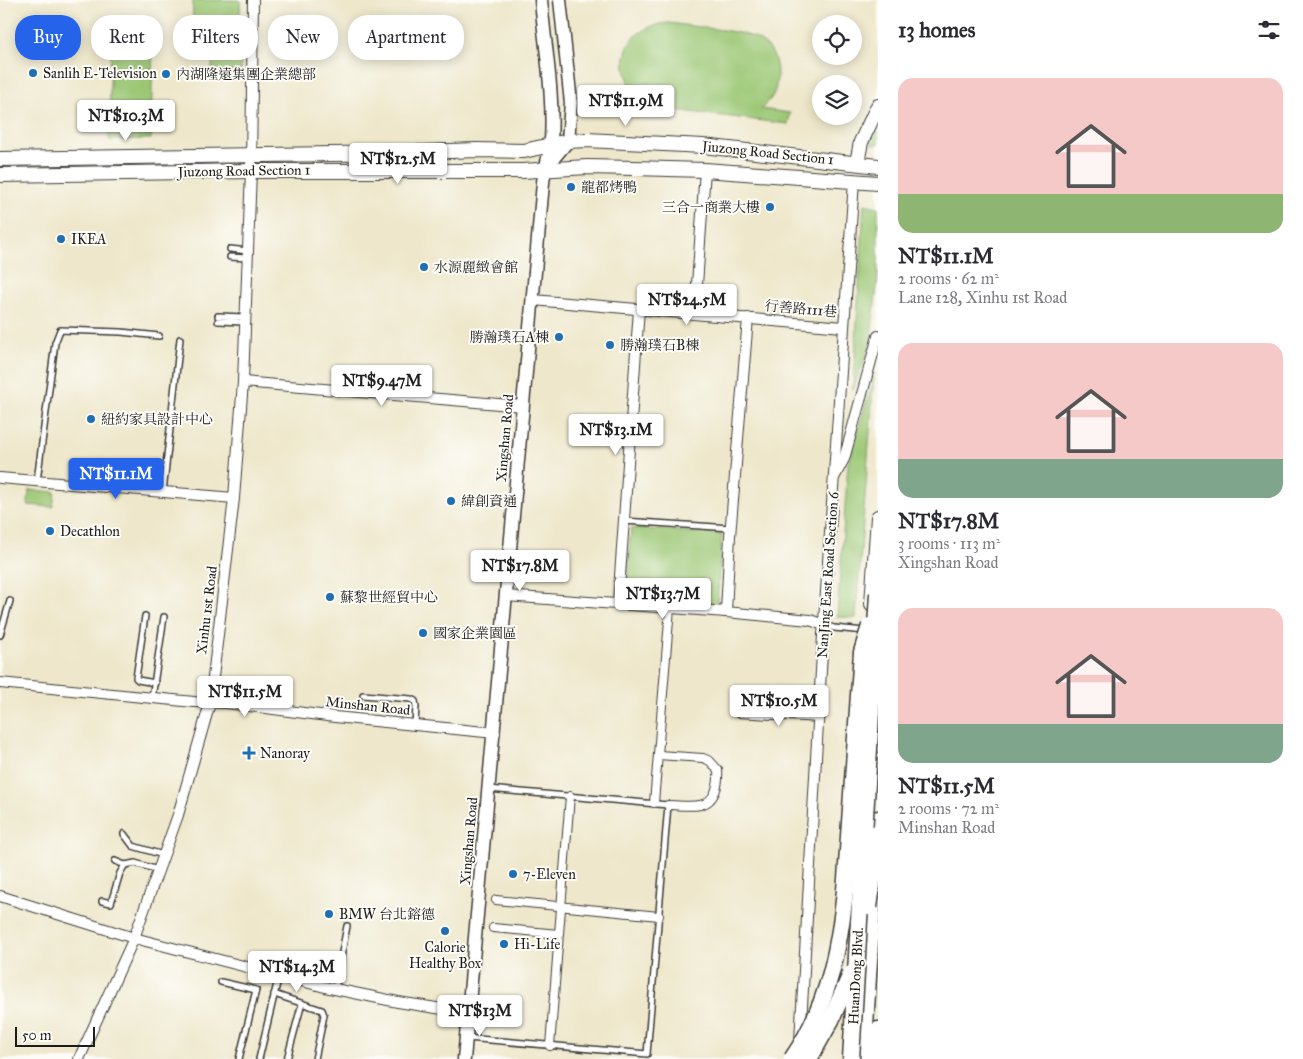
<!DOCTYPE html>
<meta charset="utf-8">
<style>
:root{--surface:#fff;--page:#f2f2f3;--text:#2b2b33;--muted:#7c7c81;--accent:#2563eb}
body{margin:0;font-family:"IM FELL Great Primer","Noto Serif TC",serif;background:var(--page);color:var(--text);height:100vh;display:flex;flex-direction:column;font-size:19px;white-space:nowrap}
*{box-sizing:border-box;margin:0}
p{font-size:16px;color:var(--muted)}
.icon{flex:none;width:28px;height:28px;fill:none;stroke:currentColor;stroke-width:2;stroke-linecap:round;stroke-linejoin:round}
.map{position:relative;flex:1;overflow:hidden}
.panel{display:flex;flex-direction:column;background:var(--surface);width:425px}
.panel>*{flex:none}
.top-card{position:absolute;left:15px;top:15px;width:475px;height:45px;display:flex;gap:10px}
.buttons{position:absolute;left:812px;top:15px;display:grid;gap:10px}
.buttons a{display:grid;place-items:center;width:50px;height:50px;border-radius:50%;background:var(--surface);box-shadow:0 2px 12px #0003;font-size:25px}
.scale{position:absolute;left:15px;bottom:12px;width:80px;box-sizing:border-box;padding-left:5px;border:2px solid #1c1c1c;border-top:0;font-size:14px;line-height:18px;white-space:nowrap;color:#1c1c1c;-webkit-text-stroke:4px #fdfcf7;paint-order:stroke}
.price{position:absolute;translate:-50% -42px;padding:0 11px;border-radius:5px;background:#fff;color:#222;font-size:16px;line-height:32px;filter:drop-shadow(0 1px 2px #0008)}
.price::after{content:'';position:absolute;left:50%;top:30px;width:15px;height:11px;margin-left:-8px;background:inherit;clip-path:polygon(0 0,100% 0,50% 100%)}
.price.selected{background:var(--accent);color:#fff}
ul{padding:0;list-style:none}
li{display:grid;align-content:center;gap:10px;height:265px;padding:0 20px}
li span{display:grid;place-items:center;height:155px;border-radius:15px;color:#555}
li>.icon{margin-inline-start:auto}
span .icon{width:90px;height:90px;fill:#fffc;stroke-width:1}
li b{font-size:21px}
h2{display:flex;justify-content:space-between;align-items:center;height:60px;padding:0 20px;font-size:21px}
.pill{padding:0 18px;border-radius:20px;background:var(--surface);box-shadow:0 2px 12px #0003;font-size:18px;line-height:45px}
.pill.selected{background:var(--accent);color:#fff}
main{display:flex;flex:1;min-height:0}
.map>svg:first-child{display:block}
</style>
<main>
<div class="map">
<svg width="878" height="1059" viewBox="0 0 878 1059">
<rect width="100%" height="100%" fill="#fdfcf7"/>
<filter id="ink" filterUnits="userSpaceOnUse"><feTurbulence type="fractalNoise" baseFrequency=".02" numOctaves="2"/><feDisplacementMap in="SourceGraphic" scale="10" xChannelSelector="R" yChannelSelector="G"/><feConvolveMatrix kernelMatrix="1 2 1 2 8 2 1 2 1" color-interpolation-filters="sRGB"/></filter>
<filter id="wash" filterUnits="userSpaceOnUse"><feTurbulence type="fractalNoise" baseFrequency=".0096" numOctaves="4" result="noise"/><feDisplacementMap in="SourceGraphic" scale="20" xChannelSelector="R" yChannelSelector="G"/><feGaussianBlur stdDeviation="1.12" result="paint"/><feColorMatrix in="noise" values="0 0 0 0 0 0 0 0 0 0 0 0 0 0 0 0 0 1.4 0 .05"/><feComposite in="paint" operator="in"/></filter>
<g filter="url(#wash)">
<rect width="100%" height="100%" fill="#eee7cb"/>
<g fill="#9bc774" stroke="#5c7248">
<polygon points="193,0 240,0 241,71 212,72 213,34 192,34"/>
<path d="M669 23C684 25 699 27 715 29 743 33 776 36 777 73 777 91 774 97 761 109L790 113 788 124 625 104 626 95H637C612 62 626 26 669 23Z"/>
<polygon points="111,35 153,37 151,139 109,140"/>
<polygon points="878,119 878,144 873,145 870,139"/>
<polygon points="864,204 878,207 878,276 870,346 853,389"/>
<polygon points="874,377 856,618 837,617 848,464"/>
<polygon points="29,490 55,492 53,507 28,505"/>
<polygon points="631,528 722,534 717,605 626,599"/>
</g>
</g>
<g filter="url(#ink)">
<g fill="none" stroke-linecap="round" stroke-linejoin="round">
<g stroke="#3c3a36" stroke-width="8">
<g id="service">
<polyline points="230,249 248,251"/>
<polyline points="230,257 248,258"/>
<polyline points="218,316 245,317"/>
<polyline points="218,321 245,322"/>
<polyline points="37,481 55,343 60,330 121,332 159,336"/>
<polyline points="163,492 180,339"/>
<polyline points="624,521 731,528"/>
<polyline points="145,616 136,678 138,680 155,683"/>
<polyline points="824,625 834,628 865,631"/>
<polyline points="0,635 10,601"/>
<polyline points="363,695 411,699 415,701 416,706 415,725"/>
<polyline points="152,698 164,617"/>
<polyline points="124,834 133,846 163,855"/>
<polyline points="115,861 125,865"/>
<polyline points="102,901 111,903 120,873 125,865 135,863 158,870"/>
<polyline points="221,982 256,990 239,1059"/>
<polyline points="335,989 347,926"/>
<polyline points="274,994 322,1010 324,1015 315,1059"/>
<polyline points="467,1038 647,1054 668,805 489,789"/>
<polyline points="259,1059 279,975"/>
<polyline points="287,1059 302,1003"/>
</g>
</g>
<g stroke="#3c3a36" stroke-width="10">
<g id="pedestrian">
<path d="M658 755 703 758 710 761 718 770C719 783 716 802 700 805 690 807 678 805 668 805"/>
<polyline points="654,803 670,608"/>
<polyline points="496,900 659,916"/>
<polyline points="493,928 559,934"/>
<polyline points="550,1046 570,796"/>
</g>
</g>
<g stroke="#3c3a36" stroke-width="12">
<g id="minor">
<polyline points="533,300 843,327"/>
<polyline points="695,314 705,170"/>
<polyline points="243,382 523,406"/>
<polyline points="835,476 844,459 878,336"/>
<polyline points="0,478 234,498"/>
<polyline points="506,596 726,612 810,620 824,625"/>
<polyline points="618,604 639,309"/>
<polyline points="726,612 730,536 748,318"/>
<polyline points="0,683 194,702 226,703 335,717 495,733"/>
<polyline points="739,712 820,717"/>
<polyline points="0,896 134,938 325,987 398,1002 468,1013"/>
<polyline points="800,1041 823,635 854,181"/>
<polyline points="79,1059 134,938 178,815 210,703 234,498 243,382 251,171 253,0"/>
</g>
</g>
<g stroke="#3c3a36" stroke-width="15">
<g id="tertiary">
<polyline points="547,166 568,141 571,103 560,0"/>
<path d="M464 1059 543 183C544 169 550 155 551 141 554 93 545 48 541 0"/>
</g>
</g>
<g stroke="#3c3a36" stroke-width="16">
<g id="secondary">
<polyline points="0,159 401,153 476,150 524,151 568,141 587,140 703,146 878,166"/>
<polyline points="857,163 861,142 878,106"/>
<polyline points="0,175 251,171 522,171 587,167 633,168 705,170 878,183"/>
<polyline points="872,604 878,517"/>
</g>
</g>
<g stroke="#3c3a36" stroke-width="19">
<g id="trunk">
<polyline points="876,845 878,819"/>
<polyline points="863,1059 873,894"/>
<polyline points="876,1059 878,1030"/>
</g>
</g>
<use href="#service" stroke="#fff" stroke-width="5"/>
<use href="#pedestrian" stroke="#fff" stroke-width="8"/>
<use href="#minor" stroke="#fff" stroke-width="10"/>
<use href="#tertiary" stroke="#fff" stroke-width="12"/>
<use href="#secondary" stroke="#fff" stroke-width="14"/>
<use href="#trunk" stroke="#fff" stroke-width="16"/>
<g stroke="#3c3a36" stroke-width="19" stroke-linecap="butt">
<g id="trunk-bridge">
<polyline points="869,907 876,858 878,832"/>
<path d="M792 1059C829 1006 841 942 846 879L862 652 870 626"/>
<polyline points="809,1059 831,1020 851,974"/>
<polyline points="851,1059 878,593"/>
</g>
</g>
<use href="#trunk-bridge" stroke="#fff" stroke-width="16"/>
</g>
</g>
<g fill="#1f6fb2" stroke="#fdfcf7" stroke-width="2">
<circle cx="33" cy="73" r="5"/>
<circle cx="166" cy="74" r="5"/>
<circle cx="571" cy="187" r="5"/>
<circle cx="770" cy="207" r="5"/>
<circle cx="61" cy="239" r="5"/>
<circle cx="424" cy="267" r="5"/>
<circle cx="559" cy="337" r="5"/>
<circle cx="610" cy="345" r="5"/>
<circle cx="91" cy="419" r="5"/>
<circle cx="451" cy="501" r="5"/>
<circle cx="50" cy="531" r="5"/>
<circle cx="330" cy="597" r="5"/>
<circle cx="423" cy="633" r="5"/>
<path d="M246.5 745.5h5v5h5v5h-5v5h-5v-5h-5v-5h5z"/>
<circle cx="513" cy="874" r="5"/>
<circle cx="329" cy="914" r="5"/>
<circle cx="445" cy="931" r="5"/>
<circle cx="504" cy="944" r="5"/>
</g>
<g text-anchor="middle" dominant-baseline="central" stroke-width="4" stroke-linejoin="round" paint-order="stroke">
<g font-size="14" fill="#1c1c1c" stroke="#fdfcf7" text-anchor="start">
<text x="43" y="73">Sanlih E-Television</text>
<text x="176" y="74">內湖隆遠集團企業總部</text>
<text x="581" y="187">龍都烤鴨</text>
<text x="760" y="207" text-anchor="end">三合一商業大樓</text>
<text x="71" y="239">IKEA</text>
<text x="434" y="267">水源麗緻會館</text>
<text x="549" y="337" text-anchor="end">勝瀚璞石A棟</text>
<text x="620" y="345">勝瀚璞石B棟</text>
<text x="101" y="419">紐約家具設計中心</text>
<text x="461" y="501">緯創資通</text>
<text x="60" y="531">Decathlon</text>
<text x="340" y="597">蘇黎世經貿中心</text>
<text x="433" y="633">國家企業園區</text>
<text x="260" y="753">Nanoray</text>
<text x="523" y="874">7-Eleven</text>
<text x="339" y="914">BMW 台北鎔德</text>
<text x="514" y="944">Hi-Life</text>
<text x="445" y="947" text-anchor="middle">Calorie<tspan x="445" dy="16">Healthy Box</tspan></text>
</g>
<g font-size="14" fill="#1c1c1c" stroke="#fdfcf7">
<text transform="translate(768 153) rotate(6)">Jiuzong Road Section 1</text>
<text transform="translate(244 171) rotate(-1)">Jiuzong Road Section 1</text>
<text transform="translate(801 309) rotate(5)">行善路111巷</text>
<text transform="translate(505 438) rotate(-85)">Xingshan Road</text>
<text transform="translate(828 575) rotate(-86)">NanJing East Road Section 6</text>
<text transform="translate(207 610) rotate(-83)">Xinhu 1st Road</text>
<text transform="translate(368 706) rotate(6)">Minshan Road</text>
<text transform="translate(469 841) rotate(-85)">Xingshan Road</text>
<text transform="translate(856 976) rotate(-87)">HuanDong Blvd.</text>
</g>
</g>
</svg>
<div class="buttons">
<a><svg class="icon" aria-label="locate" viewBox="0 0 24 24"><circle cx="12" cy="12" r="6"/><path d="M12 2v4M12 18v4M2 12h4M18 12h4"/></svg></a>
<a><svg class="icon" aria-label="layers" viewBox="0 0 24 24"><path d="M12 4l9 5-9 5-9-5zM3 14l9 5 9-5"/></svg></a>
</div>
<div class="scale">50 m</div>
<b class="price" style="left:626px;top:127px">NT$11.9M</b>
<b class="price" style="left:126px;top:142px">NT$10.3M</b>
<b class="price" style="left:398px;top:185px">NT$12.5M</b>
<b class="price" style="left:687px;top:326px">NT$24.5M</b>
<b class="price" style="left:382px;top:407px">NT$9.47M</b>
<b class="price" style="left:616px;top:456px">NT$13.1M</b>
<b class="price selected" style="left:116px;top:500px">NT$11.1M</b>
<b class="price" style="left:520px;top:592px">NT$17.8M</b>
<b class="price" style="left:663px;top:620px">NT$13.7M</b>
<b class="price" style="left:245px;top:718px">NT$11.5M</b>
<b class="price" style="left:779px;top:727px">NT$10.5M</b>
<b class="price" style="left:297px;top:993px">NT$14.3M</b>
<b class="price" style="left:480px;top:1037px">NT$13M</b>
<div class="top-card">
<a class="pill selected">Buy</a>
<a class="pill">Rent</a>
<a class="pill">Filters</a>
<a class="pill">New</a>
<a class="pill">Apartment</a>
</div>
</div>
<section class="panel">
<h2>13 homes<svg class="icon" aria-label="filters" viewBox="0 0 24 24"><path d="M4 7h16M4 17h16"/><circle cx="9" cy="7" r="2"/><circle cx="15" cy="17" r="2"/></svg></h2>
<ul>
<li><span style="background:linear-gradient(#f6c9c9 75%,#8fb573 0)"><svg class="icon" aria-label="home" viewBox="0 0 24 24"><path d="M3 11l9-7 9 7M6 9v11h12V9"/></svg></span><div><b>NT$11.1M</b><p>2 rooms · 62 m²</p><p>Lane 128, Xinhu 1st Road</p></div></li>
<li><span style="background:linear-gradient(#f6c9c9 75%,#7fa58c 0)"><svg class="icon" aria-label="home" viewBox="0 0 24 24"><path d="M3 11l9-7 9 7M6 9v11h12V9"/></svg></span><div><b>NT$17.8M</b><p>3 rooms · 113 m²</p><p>Xingshan Road</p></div></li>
<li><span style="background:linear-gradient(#f6c9c9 75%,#7fa58c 0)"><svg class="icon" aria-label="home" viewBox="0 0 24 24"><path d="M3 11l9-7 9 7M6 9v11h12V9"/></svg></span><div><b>NT$11.5M</b><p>2 rooms · 72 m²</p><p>Minshan Road</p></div></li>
</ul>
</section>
</main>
